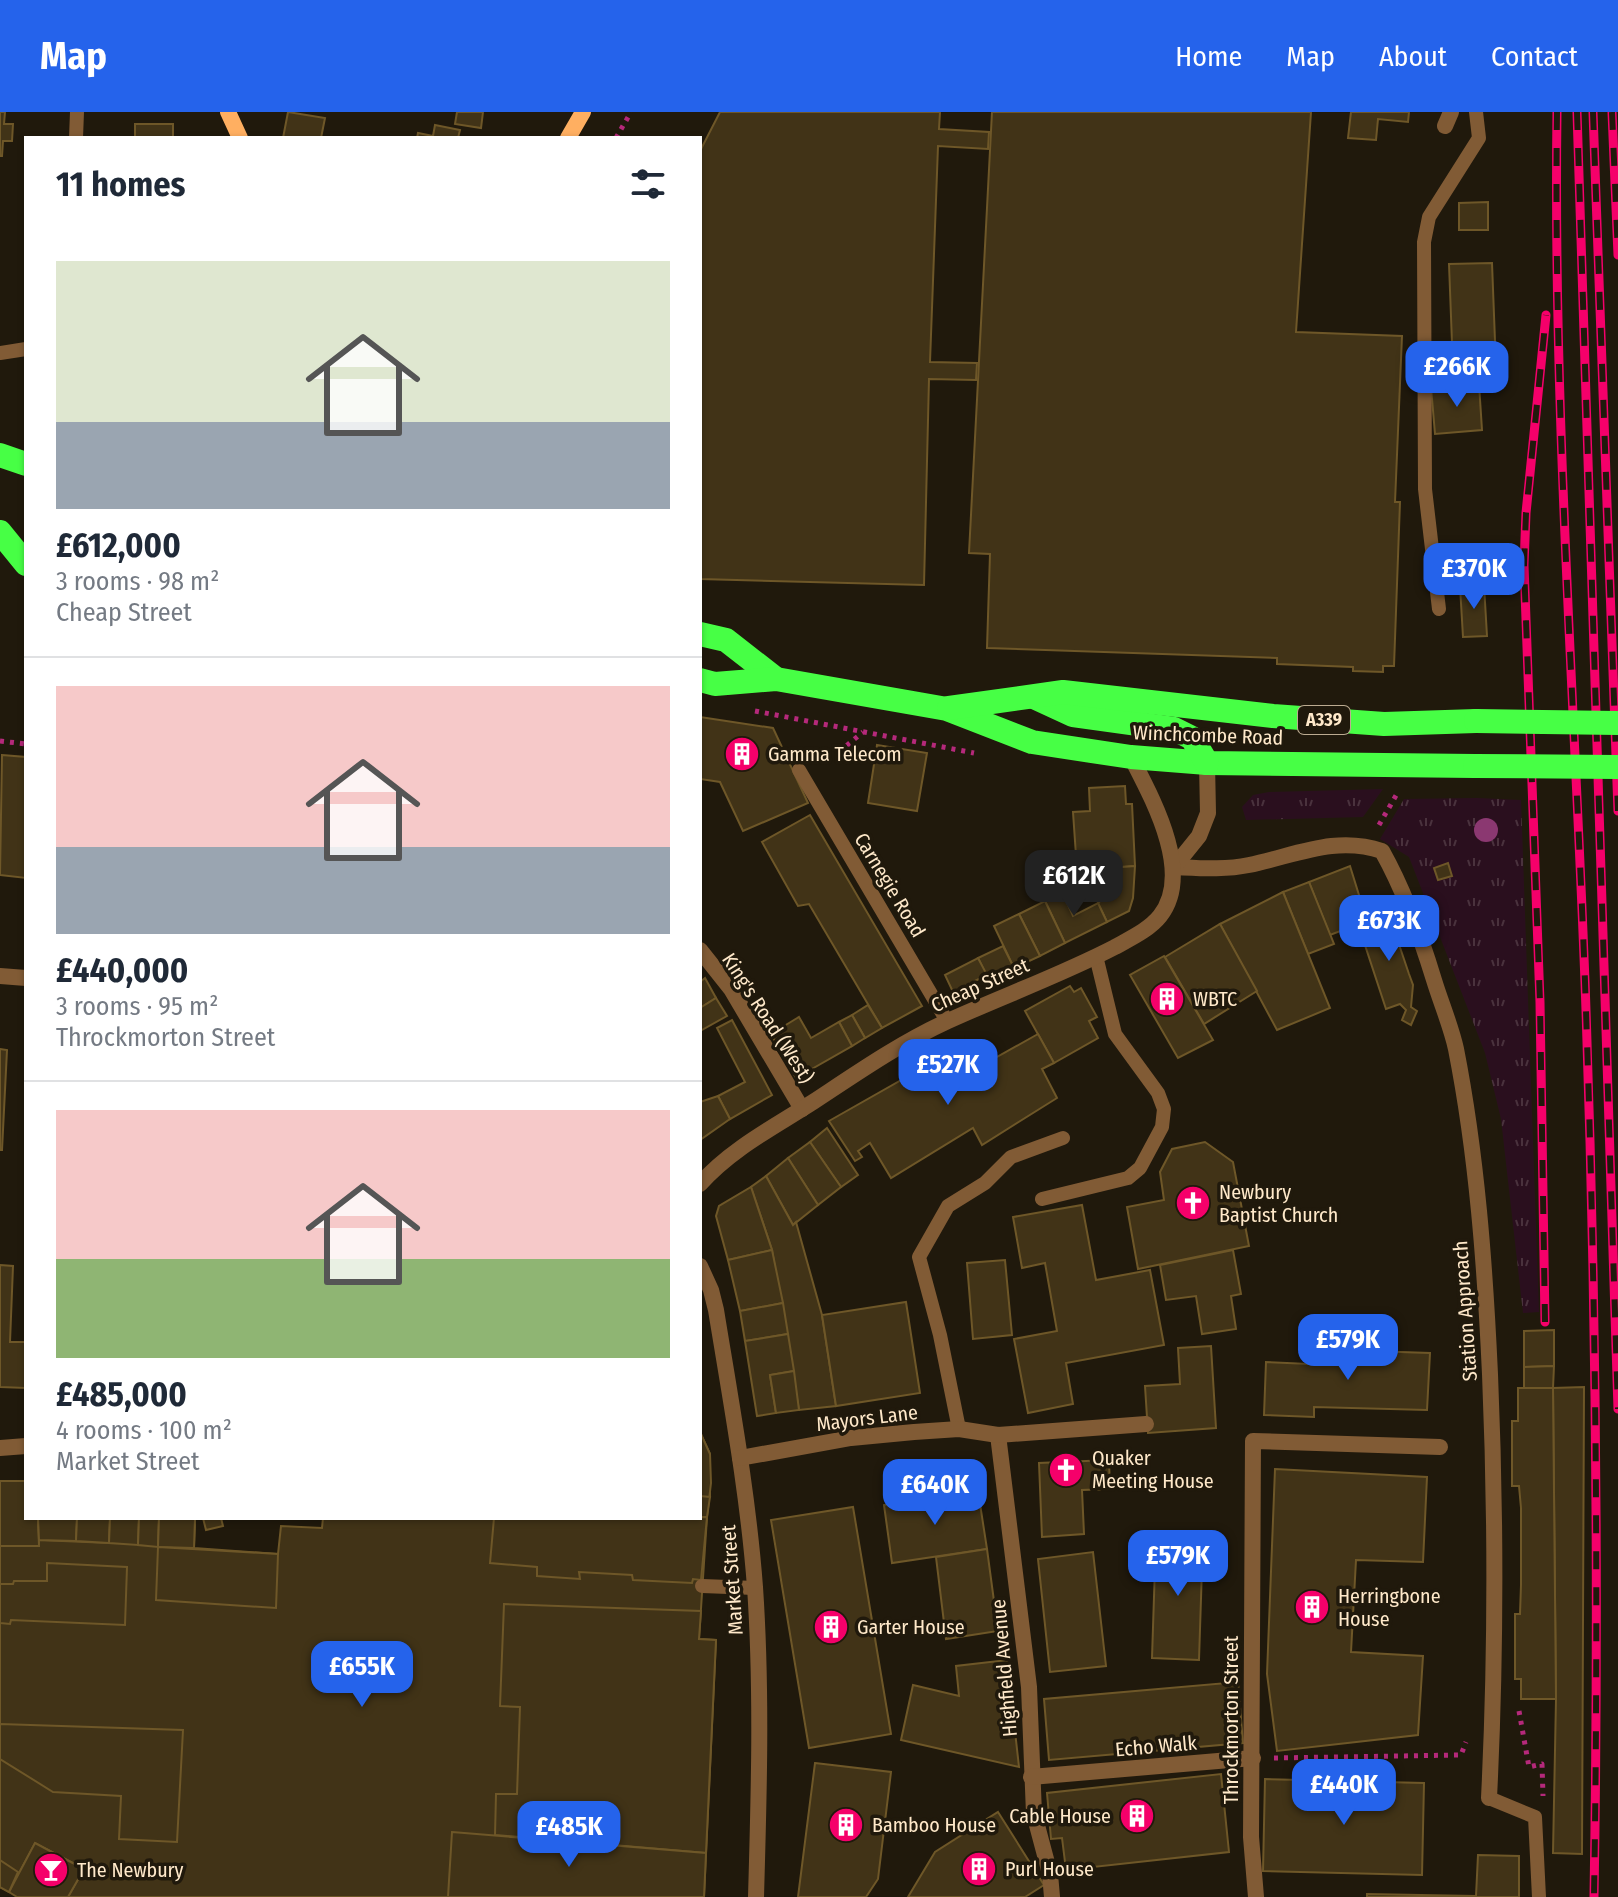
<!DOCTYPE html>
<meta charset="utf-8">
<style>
:root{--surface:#fff;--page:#f6f6f7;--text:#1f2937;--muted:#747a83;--line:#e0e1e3;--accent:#2563eb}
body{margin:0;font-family:"Fira Sans Condensed",sans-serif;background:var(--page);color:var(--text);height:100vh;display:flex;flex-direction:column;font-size:30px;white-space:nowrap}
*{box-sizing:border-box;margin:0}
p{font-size:26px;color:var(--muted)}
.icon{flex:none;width:44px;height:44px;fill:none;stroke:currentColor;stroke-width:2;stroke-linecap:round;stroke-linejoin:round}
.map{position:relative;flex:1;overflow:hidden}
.drawer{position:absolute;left:24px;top:24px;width:678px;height:1384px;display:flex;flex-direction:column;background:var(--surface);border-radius:0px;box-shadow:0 2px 6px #0004}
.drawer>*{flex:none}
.price{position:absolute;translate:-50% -68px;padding:0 18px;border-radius:16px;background:var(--accent);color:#fff;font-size:26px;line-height:52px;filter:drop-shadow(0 2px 4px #0008)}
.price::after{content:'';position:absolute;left:50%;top:48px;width:24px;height:18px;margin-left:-12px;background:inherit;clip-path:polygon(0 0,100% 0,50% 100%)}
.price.selected{background:#222;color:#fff}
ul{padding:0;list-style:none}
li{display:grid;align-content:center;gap:16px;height:424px;padding:0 32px}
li+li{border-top:2px solid var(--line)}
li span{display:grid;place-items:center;height:248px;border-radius:0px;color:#555}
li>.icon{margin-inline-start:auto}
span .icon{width:144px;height:144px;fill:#fffc;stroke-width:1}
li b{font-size:34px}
h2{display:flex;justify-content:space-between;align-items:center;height:96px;padding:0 32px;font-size:34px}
header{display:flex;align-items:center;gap:48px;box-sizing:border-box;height:112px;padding:0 40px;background:var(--accent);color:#fff}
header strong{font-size:38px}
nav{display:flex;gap:44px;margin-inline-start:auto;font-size:28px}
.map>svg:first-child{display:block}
</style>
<header>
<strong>Map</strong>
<nav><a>Home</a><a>Map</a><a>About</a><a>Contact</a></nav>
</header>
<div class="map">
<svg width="1618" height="1785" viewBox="0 0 1618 1785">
<defs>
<pattern id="grass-tufts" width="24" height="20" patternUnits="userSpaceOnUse" patternTransform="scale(2)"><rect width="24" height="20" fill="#2a0f1e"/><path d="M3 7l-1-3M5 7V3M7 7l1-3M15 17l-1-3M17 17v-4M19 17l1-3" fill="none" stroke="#4a323d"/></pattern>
</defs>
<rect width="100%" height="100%" fill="#20190c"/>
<g fill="url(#grass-tufts)">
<polygon points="1383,677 1363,705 1246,708 1242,695 1253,683 1269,680"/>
<polygon points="1477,686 1521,688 1539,1200 1523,1201 1501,1007 1485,941 1409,745 1380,727 1404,687"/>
</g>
<g fill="#413317" stroke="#6e5728" stroke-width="2">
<polygon points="0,0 5,0 4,12 13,12 12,29 3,29 2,44 0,44"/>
<polygon points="288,0 325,6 321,26 283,26"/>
<polygon points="457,0 483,0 481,16 455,12"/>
<polygon points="720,0 940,0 939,17 989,20 988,37 938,34 930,250 977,251 976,268 929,267 924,473 700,467 700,39"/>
<polygon points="992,0 1311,0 1296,220 1402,224 1395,390 1400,390 1394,554 1383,554 1383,560 1353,559 1353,555 1277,552 1277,546 987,536 990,442 969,441"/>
<polygon points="1351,0 1409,0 1408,10 1378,7 1376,28 1348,26"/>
<rect x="135" y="12" width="38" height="14"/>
<polygon points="435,13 460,18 458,26 417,26 418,21 433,24"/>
<polygon points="1488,90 1488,118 1459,118 1459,91"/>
<polygon points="1492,151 1496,255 1453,257 1449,152"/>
<polygon points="1479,272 1482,318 1435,322 1431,275"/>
<polygon points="1484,473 1487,524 1463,525 1460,474"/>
<polygon points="700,605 773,616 808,691 743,719 720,670 700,667"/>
<polygon points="877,633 927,641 917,699 868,691"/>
<polygon points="2,643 26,645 26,766 0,763"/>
<polygon points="1125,674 1126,692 1132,692 1135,754 1077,758 1073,700 1090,699 1089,676"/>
<polygon points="810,703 922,894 882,916 809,792 798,794 762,730"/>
<polygon points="1448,751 1452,764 1438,768 1434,756"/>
<polygon points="1135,754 1133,786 1129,799 1107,810 1098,791 1107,783 1109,756"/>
<polygon points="1350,754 1367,809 1330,823 1309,770"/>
<polygon points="1309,770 1334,832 1308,842 1283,780"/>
<polygon points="1062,780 1073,804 1098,791 1107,810 1065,831 1045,789"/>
<polygon points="1283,780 1330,896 1277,918 1220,812"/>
<polygon points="1045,789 1065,831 1040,844 1019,802"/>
<polygon points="1376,793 1387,797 1409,862 1413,873 1411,895 1417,899 1411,913 1402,908 1406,898 1400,892 1386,897 1362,824 1372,820 1367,805"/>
<polygon points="1019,802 1040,844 1014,856 994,814"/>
<polygon points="1220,812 1257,879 1204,912 1165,845"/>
<polygon points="1003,834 1014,856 989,869 978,846"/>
<polygon points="1164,844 1213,928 1178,946 1130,863"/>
<polygon points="978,846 987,863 953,880 945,863"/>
<polygon points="705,866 716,886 700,896 700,870"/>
<polygon points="1070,874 1074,880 1081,876 1097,905 1089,909 1098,926 1054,951 1025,899"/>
<polygon points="716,886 727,904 700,919 700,896"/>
<polygon points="868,893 882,916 865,926 852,903"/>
<polygon points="852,903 865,926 852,934 839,910"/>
<polygon points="799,905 811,926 839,910 852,934 796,966 771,922"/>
<polygon points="732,908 772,983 730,1007 718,984 745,970 717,916"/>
<polygon points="1038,922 1054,951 1042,957 1057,986 982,1033 973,1016 891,1066 870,1031 858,1039 862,1045 855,1049 829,1009 942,945 954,969"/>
<polygon points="0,937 7,938 2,1038 0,1038"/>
<polygon points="718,984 730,1007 700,1028 700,990"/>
<polygon points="827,1016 858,1063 841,1075 810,1030"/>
<polygon points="810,1030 841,1075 818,1093 788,1046"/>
<polygon points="1205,1030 1233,1050 1249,1134 1138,1157 1127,1095 1164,1088 1160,1060 1172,1037"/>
<polygon points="788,1046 818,1093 793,1113 766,1064"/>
<polygon points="766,1064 793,1113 796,1110 822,1203 836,1294 799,1298 772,1138 751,1075"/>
<polygon points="751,1075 772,1138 728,1148 716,1104 719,1094"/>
<polygon points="1082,1093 1096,1168 1150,1158 1164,1233 1066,1251 1073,1292 1028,1301 1014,1227 1057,1219 1045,1151 1022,1156 1013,1105"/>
<polygon points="772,1138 783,1191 740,1199 728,1148"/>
<polygon points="1233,1138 1241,1182 1231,1184 1236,1217 1202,1222 1196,1184 1166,1188 1160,1153"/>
<polygon points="1005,1148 1012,1223 973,1227 967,1151"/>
<polygon points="0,1153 13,1154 10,1230 26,1230 26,1276 0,1275"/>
<polygon points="906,1190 920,1281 836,1294 822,1203"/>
<polygon points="783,1191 788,1222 745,1229 740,1199"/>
<polygon points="1554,1218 1554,1254 1524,1255 1524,1219"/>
<polygon points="788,1222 794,1259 770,1263 776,1301 757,1304 745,1229"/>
<polygon points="1211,1234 1216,1316 1148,1321 1145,1274 1180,1272 1178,1236"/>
<polygon points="1309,1237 1430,1241 1427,1298 1314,1295 1314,1305 1264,1303 1266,1250 1309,1252"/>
<polygon points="1554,1254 1553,1276 1524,1276 1524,1255"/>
<polygon points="794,1259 799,1298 776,1301 770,1263"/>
<polygon points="1584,1275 1582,1742 1553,1741 1556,1587 1553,1276"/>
<polygon points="1518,1276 1553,1276 1556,1587 1521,1587 1521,1567 1515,1567 1515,1502 1520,1502 1521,1473 1521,1396 1519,1374 1512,1374 1512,1309 1518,1309"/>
<polygon points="700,1320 710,1342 710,1385 700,1384"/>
<polygon points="700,1320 710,1342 711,1371 707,1405 699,1527 716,1528 704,1785 68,1785 84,1757 35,1731 9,1780 0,1775 0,1434 39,1434 39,1428 109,1431 110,1406 195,1406 194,1436 278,1442 281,1414 322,1416 323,1406 700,1406"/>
<polygon points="1109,1348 1110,1377 1082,1378 1084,1422 1042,1425 1039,1351"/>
<polygon points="1275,1357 1427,1365 1423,1450 1356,1448 1351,1540 1423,1544 1418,1623 1277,1639 1267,1562"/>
<polygon points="0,1369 26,1369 26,1406 38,1406 39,1434 0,1434"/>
<polygon points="978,1379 987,1437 892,1451 884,1393"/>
<polygon points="700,1384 710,1385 707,1405 700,1405"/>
<polygon points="853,1395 891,1622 809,1636 771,1408"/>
<polygon points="707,1405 701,1468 693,1467 692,1471 633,1468 632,1463 579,1460 580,1467 537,1464 537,1455 490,1451 494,1406"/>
<polygon points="38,1406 77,1406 76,1429 39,1428"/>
<polygon points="77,1406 110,1406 109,1431 76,1429"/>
<polygon points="110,1406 139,1406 138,1433 109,1431"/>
<polygon points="139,1406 159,1406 158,1435 138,1433"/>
<polygon points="159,1406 195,1406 194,1436 158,1435"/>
<polygon points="203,1406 221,1406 223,1414 206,1418"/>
<polygon points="1156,1424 1203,1425 1199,1548 1152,1546"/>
<polygon points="158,1435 278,1442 276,1496 156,1488"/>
<polygon points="987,1437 998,1519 946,1527 936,1445"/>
<polygon points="1093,1440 1106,1554 1050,1560 1038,1447"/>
<polygon points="47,1451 127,1455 125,1513 11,1508 10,1512 0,1511 0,1472 13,1472 14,1469 47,1469"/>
<polygon points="504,1492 701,1499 699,1527 716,1528 706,1741 495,1723 496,1682 517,1682 520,1595 500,1594"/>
<polygon points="1007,1548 1019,1655 901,1628 913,1573 959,1584 956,1554"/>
<polygon points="1238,1570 1243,1631 1049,1648 1044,1587"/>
<polygon points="0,1612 183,1618 177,1730 119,1727 121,1684 53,1680 0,1647"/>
<polygon points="815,1651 891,1660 878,1767 866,1785 798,1785"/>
<polygon points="1221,1662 1229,1740 1066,1758 1062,1726 1051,1727 1047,1681"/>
<polygon points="1265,1667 1424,1671 1422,1763 1263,1759"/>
<polygon points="998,1700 1044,1773 1025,1785 908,1785 935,1740"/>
<polygon points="452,1720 706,1741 704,1785 448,1785"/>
<polygon points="35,1731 84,1757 68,1785 17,1785 9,1780"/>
<polygon points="1478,1743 1519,1744 1519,1785 1367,1785 1367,1782 1476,1784"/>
<polygon points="0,1748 18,1760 9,1780 0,1775"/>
</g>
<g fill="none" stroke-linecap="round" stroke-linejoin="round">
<g stroke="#b5297b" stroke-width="5" stroke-dasharray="4 6" stroke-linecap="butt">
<polyline points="616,26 631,0"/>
<polyline points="755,599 974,641"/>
<polyline points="0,629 26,632"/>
<polyline points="839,640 863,620"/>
<polyline points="1379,713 1398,680"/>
<polyline points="1519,1599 1529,1655 1542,1652 1543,1684"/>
<polyline points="1274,1646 1461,1643 1466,1630"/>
</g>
<g stroke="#815b35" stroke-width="14">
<polyline points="76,26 77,0"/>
<polyline points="0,241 26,237"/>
<polyline points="1439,497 1425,377 1424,130 1429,105 1479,26 1476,0"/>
<polyline points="799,658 947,909"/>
<polyline points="1042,1087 1128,1066 1140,1056 1162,1015 1164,997 1158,981 1115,922 1096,844"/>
<polyline points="959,1317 940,1223 919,1145 948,1094 985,1071 1011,1045 1063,1026"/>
<polyline points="702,1474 755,1476"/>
<polyline points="1489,1686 1535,1705 1539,1785"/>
</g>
<g stroke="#815b35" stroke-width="16">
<polyline points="1445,14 1451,0"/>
<path d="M1174 755C1199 756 1225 758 1249 753 1294 744 1335 723 1382 739 1405 780 1420 822 1434 868 1441 891 1451 914 1456 937 1477 1044 1485 1154 1490 1262 1496 1404 1496 1545 1489 1686"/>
<polyline points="1174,755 1199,724 1208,701 1207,651"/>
<polyline points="700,838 731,877 802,997"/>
<polyline points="0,864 26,866"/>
<path d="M700 1072C731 1037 774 1015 813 990 857 961 900 931 948 909 1003 884 1061 863 1115 835 1129 827 1149 818 1160 804 1194 761 1152 686 1131 645"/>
<path d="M700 1154 711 1178 716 1198C731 1290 748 1382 755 1475 762 1578 759 1682 756 1785"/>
<polyline points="998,1323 1029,1575 1034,1702 1050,1762 1052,1785"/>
<polyline points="0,1336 26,1334"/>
<polyline points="740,1346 851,1326 914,1320 959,1317 998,1323 1146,1312"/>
<polyline points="1031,1665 1253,1646"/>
<polyline points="1256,1785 1251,1725 1253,1329 1440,1335"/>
</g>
<g stroke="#ffaf61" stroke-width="16">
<polyline points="228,0 240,26"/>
<polyline points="568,26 583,0"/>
</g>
<g stroke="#47ff45" stroke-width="24">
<polyline points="0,343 26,352"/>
<polyline points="0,420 26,452"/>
<polyline points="700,522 726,528 776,567"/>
<polyline points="700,568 715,572 776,567 947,597 1032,630 1131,645 1207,651 1475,654"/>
<polyline points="1034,585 1073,603 1174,617 1192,626 1207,651"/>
<polyline points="949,596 1063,580 1273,604 1384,612 1476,609"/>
</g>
<g stroke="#f5006a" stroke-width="9">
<g id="rail">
<path d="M1557 0C1553 290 1574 580 1585 870 1596 1175 1599 1480 1594 1785"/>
<polyline points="1577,0 1618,1297"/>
<polyline points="1593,0 1618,699"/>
<polyline points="1612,0 1618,143"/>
<polyline points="1545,1210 1540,890 1524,453 1526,401 1546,203"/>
</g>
</g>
<use href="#rail" stroke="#20190c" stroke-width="6" stroke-dasharray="18" stroke-linecap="butt"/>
<g stroke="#47ff45" stroke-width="24">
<polyline points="1476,609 1618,611"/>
<polyline points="1475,654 1618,655"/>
</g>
</g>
<circle fill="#8b3871" cx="1486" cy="718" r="12"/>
<defs>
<g id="building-disc" transform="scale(1.8)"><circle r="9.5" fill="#f5006a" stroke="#20190c"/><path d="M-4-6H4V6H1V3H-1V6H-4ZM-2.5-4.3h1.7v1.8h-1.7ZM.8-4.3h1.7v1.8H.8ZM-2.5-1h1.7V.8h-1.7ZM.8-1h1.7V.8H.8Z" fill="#fff"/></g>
<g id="church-disc" transform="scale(1.8)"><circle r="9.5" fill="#f5006a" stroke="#20190c"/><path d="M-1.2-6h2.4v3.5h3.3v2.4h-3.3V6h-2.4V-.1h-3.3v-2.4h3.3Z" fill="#fff"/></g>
<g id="bar-disc" transform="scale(1.8)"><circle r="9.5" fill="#f5006a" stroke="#20190c"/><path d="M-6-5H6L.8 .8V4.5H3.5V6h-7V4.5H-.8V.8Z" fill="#fff"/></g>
</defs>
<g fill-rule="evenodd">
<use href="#building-disc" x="742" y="642"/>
<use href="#building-disc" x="1167" y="887"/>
<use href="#church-disc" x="1193" y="1091"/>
<use href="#church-disc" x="1066" y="1358"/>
<use href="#building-disc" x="1312" y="1495"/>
<use href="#building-disc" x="831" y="1515"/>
<use href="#building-disc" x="1137" y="1704"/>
<use href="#building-disc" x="846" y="1713"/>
<use href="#building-disc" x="979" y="1757"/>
<use href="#bar-disc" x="51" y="1758"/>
</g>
<g text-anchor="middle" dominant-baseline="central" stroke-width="7" stroke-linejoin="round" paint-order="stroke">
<rect fill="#20190c" stroke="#bcab91" stroke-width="2" x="1298" y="594" width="52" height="28" rx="6"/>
<g font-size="18" font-weight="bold" fill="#ffe9ca">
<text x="1324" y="608">A339</text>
</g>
<g font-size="20" fill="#ffe9ca" stroke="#20190c">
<text transform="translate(1208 623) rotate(2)">Winchcombe Road</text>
<text transform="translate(890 773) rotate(59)">Carnegie Road</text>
<text transform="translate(980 873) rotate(-24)">Cheap Street</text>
<text transform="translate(768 906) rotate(57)">King's Road (West)</text>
<text transform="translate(1465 1199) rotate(-94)">Station Approach</text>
<text transform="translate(867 1306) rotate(-7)">Mayors Lane</text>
<text transform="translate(732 1468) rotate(-94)">Market Street</text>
<text transform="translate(1004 1556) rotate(-95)">Highfield Avenue</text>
<text transform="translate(1231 1608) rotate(-90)">Throckmorton Street</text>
<text transform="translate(1156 1634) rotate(-5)">Echo Walk</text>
</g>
<g font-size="20" fill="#ffe9ca" stroke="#20190c" text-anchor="start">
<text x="768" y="642">Gamma Telecom</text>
<text x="1193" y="887">WBTC</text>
<text x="1219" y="1080">Newbury<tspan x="1219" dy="23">Baptist Church</tspan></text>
<text x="1092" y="1346">Quaker<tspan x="1092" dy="23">Meeting House</tspan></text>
<text x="1338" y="1484">Herringbone<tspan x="1338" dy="23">House</tspan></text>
<text x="857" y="1515">Garter House</text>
<text x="1111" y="1704" text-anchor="end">Cable House</text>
<text x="872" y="1713">Bamboo House</text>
<text x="1005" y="1757">Purl House</text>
<text x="77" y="1758">The Newbury</text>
</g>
</g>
</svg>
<b class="price" style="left:1457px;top:297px">£266K</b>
<b class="price" style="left:1474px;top:499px">£370K</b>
<b class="price selected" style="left:1074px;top:806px">£612K</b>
<b class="price" style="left:1389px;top:851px">£673K</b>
<b class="price" style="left:948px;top:995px">£527K</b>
<b class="price" style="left:1348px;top:1270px">£579K</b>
<b class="price" style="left:935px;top:1415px">£640K</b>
<b class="price" style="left:1178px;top:1486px">£579K</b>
<b class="price" style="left:362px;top:1597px">£655K</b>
<b class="price" style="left:1344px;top:1715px">£440K</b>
<b class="price" style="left:569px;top:1757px">£485K</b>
<section class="drawer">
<h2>11 homes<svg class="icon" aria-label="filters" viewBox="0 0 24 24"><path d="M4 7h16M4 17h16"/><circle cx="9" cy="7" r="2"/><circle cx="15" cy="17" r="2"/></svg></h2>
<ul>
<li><span style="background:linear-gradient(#dfe7d0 65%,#9aa5b1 0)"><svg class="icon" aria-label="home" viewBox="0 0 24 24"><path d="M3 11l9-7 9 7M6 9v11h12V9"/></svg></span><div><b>£612,000</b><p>3 rooms · 98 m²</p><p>Cheap Street</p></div></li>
<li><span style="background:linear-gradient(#f6c9c9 65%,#9aa5b1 0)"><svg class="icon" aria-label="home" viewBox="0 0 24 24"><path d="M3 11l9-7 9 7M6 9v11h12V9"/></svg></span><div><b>£440,000</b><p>3 rooms · 95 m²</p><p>Throckmorton Street</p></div></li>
<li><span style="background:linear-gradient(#f6c9c9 60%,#8fb573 0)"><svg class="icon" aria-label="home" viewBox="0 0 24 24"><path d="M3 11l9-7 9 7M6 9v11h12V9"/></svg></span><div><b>£485,000</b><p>4 rooms · 100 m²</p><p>Market Street</p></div></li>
</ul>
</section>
</div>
